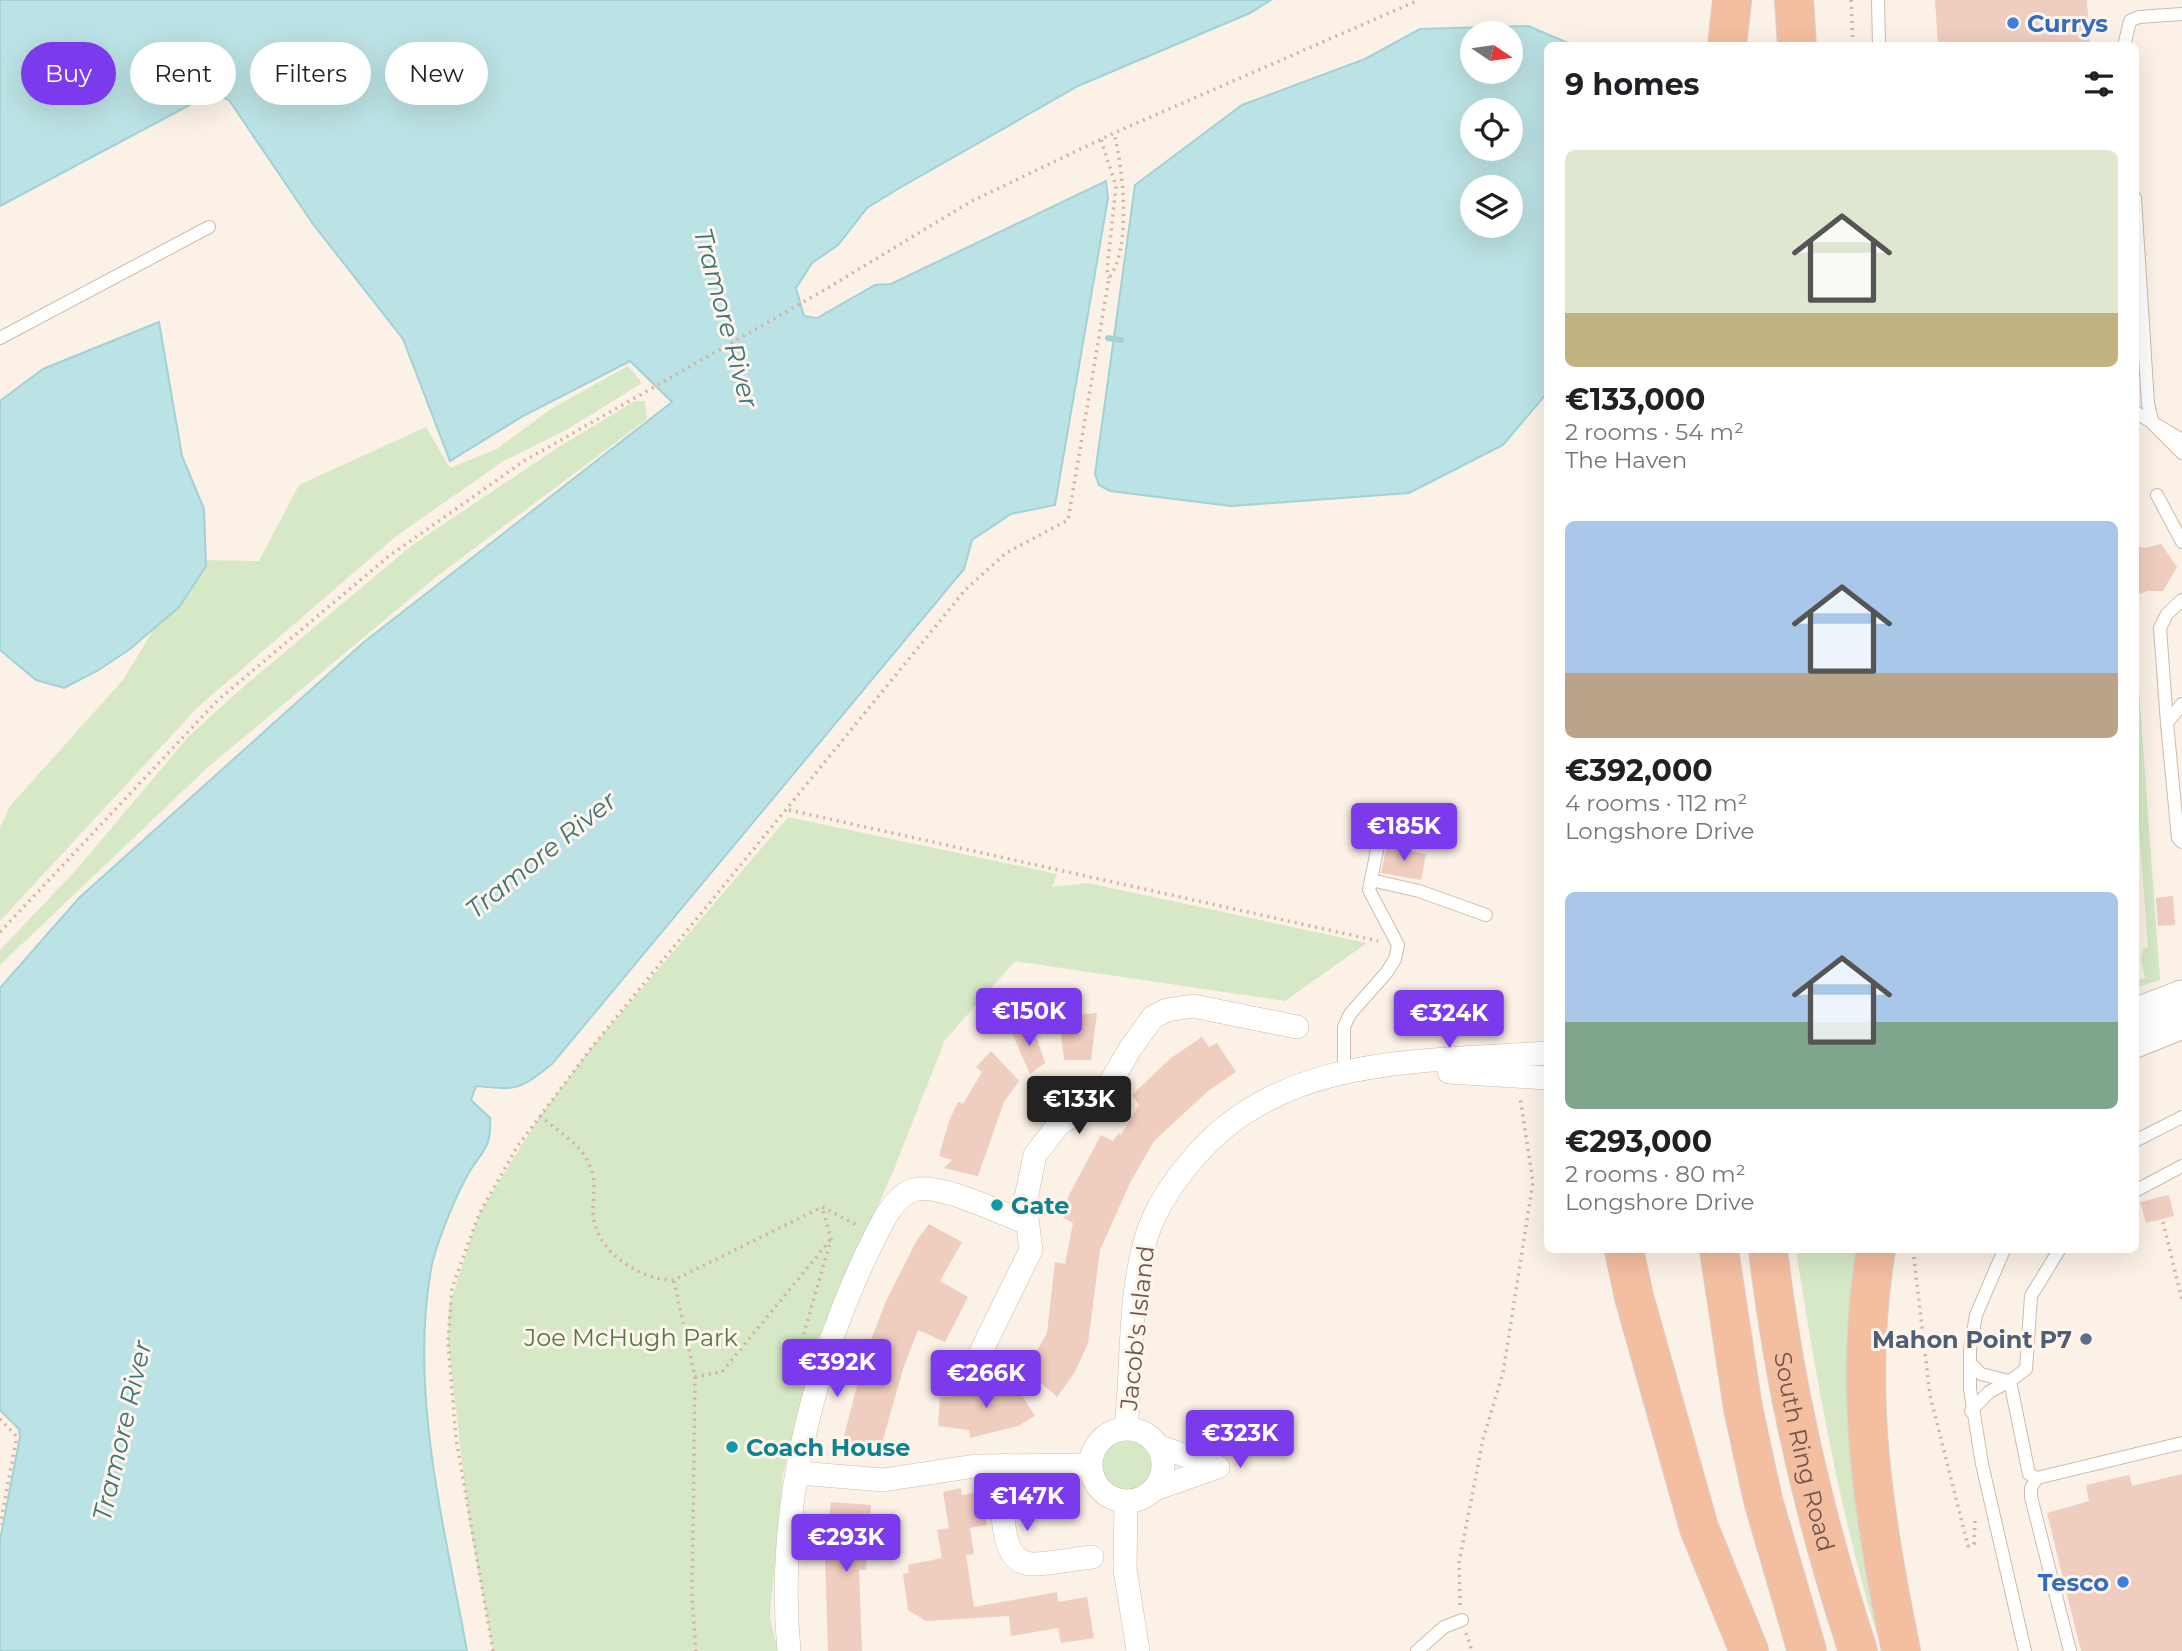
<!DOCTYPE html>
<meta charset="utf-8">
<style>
:root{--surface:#fff;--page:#f2f2f2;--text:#202124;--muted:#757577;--accent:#7c3aed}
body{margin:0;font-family:Montserrat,sans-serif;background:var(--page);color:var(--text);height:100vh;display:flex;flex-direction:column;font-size:26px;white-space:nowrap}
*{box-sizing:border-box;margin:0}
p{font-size:23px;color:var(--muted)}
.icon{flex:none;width:38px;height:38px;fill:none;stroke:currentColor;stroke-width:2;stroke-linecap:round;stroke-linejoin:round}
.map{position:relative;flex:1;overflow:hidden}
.drawer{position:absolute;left:1544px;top:42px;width:595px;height:1211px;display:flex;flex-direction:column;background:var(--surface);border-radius:10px;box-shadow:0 7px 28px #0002}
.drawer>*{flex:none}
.top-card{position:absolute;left:21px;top:42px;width:665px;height:63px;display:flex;gap:14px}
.needle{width:46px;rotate:103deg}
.buttons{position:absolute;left:1460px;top:21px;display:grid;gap:14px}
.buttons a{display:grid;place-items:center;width:63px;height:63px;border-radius:50%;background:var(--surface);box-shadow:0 7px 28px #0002;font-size:35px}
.price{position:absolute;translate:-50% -60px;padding:0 16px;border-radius:7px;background:var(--accent);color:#fff;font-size:23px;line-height:46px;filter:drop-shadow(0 2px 4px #0008)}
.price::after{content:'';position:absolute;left:50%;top:42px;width:21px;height:16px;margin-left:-10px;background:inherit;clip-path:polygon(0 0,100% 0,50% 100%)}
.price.current{background:#222;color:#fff}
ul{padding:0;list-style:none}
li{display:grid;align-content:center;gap:14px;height:371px;padding:0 21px}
li span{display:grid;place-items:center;height:217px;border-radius:10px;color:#555}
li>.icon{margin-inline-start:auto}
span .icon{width:126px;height:126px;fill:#fffc;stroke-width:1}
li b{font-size:30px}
h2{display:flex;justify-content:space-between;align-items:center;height:84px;padding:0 21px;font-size:30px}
.pill{padding:0 24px;border-radius:32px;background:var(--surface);box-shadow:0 7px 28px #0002;font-size:24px;line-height:63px}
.pill.current{background:var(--accent);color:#fff}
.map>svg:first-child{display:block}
</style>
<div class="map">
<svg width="2182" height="1651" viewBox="0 0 2182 1651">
<rect width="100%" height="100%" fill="#fbf1e6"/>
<g fill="#d6e8c5">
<polygon points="628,366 642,383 566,430 502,462 395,537 198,707 0,921 0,828 10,806 123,680 196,560 259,561 299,485 426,427 450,468 497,449 551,409"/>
<polygon points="635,401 645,401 647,419 436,577 208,767 0,965 0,950 77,869 188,737 242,688 411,546 557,448"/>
<polygon points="2135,635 2160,980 2135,988 2135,982 2145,978 2141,959 2143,949 2148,948 2135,774"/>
<polygon points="788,817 1057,874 1052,887 1088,883 1367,943 1285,1001 1015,961 945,1040 892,1174 819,1337 783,1473 770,1617 778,1651 493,1651 469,1521 448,1342 449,1306 479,1214 540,1116 592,1047"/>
<path d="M1796 1250H1860L1882 1651C1841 1520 1817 1385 1796 1250Z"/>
<circle cx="1127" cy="1466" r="25"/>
</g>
<g fill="#bbe2e4" stroke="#a2d2d5" stroke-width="2" fill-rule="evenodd">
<path d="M0 0H1271L1250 13 1078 86 896 190 867 208 838 245 812 263 796 288 804 316 817 318 875 285 891 284 1106 181 1108 198 1055 505 1011 514 972 540 964 569 552 1064C518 1091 518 1090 476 1086L471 1100 490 1118C492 1153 479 1151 465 1180 454 1200 435 1247 431 1269 409 1395 445 1528 467 1651H0V1540L20 1437 19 1429 0 1410V988L79 898 364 642 672 402 630 361 523 416 450 461 403 339 313 224 229 100 212 93 0 206Z"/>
<path d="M1528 26 1573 45 1547 46V393L1503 445 1409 493 1231 506 1110 491 1099 485 1095 474 1135 185 1242 105 1365 59 1420 29ZM1510 33V72H1472V33ZM1510 110V149H1472V110ZM1472 187H1510V226H1472Z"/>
<polygon points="159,322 182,456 204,509 206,566 179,607 130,649 97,671 64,688 36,680 0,650 0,401 43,369"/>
</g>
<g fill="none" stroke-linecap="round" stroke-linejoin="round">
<polyline stroke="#a2d2d5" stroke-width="6" points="1108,338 1121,340"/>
</g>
<g fill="#efcdbf">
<polygon points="1935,0 2087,0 2090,46 1938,46"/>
<polygon points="2161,544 2177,567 2163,591 2147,591 2135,596 2135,546 2145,548"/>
<polygon points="1387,846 1426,854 1421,880 1381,873"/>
<polygon points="2173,896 2175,925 2158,926 2156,898"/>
<polygon points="1097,1013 1091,1060 1064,1060 1059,1017"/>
<polygon points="1032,1024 1045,1063 1030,1074 1012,1033"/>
<polygon points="1202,1037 1209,1047 1217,1043 1236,1072 1208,1091 1154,1141 1130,1183 1100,1250 1088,1343 1075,1372 1057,1397 1026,1370 1047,1333 1055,1262 1065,1264 1073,1223 1062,1217 1069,1195 1101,1135 1113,1141 1119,1133 1121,1135 1139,1105 1132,1095 1171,1058"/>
<polygon points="991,1051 1019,1081 1004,1102 978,1176 944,1168 952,1160 939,1156 949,1121 958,1102 963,1104 982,1072 976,1067"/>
<polygon points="2169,1195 2174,1216 2146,1223 2140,1202"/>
<polygon points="929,1224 962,1242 940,1281 968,1297 945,1342 918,1330 903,1369 880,1450 843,1440 865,1355 887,1299 917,1240"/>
<polygon points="1011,1378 1035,1416 1018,1426 970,1438 969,1430 938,1426 940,1397 975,1395 975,1391 989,1389"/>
<polygon points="2182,1474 2182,1651 2081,1651 2047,1513 2089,1501 2086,1485 2129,1475 2132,1486"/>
<polygon points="961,1488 962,1495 981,1492 987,1525 970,1528 974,1554 966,1555 974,1607 1057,1592 1058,1602 1087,1597 1094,1638 1061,1643 1058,1628 1011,1636 1009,1616 926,1621 908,1610 903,1574 909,1573 908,1565 942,1558 937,1530 949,1528 943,1492"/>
<polygon points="831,1502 871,1505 866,1570 859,1570 862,1651 828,1651 825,1554"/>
</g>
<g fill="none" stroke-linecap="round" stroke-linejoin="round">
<g stroke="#cebaaf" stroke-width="14">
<g id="service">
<polyline points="1878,0 1879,46"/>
<polyline points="2124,46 2130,21 2139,17 2182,14"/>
<polyline points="2135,198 2148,404 2153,424 2182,453"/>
<polyline points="0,338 209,227"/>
<polyline points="2135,412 2182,440"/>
<polyline points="2157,495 2182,542"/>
<polyline points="2182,704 2167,723 2178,838 2182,842"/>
<polyline points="2167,723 2160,628 2167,614 2182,600"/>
<polyline points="1371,880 1419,891 1486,915"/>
<polyline points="1344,1072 1344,1027 1350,1014 1387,972 1395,959 1398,945 1369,890 1378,845"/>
<polyline points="2135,1141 2182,1117"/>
<polyline points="2135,1191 2182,1166"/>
<polyline points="2004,1250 1976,1315 1970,1350 1970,1389 1982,1464 2025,1651"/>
<polyline points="2059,1250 2031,1296 2026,1369 2010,1381 2029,1474 2037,1478 2182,1443"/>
<polyline points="1970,1363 1981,1374 2009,1381"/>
<polyline points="1971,1411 1989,1392 2010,1381"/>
<polyline points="2037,1478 2031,1488 2031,1497 2070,1651"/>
<polyline points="1417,1651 1444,1627 1462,1620"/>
</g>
</g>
<g stroke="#cebaaf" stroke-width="24">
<g id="minor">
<polyline points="1449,1072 1547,1078"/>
<polyline points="972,1370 1031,1250 1025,1203 1035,1155 1059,1124 1102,1097 1130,1049 1153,1017 1167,1010 1193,1006 1297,1027"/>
<path d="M1126 1428C1133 1364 1128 1294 1148 1232 1157 1206 1174 1181 1192 1160 1279 1054 1422 1062 1547 1053"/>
<circle cx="1127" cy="1465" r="36"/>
<path d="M1004 1465C1004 1491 994 1563 1032 1564 1052 1564 1073 1559 1092 1557"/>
<polyline points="799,1473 883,1480 975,1466 1090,1465"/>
<polyline points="1155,1489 1218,1467 1160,1447"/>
<polyline points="1126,1502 1125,1569 1138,1651"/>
<path d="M789 1651C776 1517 810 1374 867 1253 877 1234 891 1196 914 1190 938 1182 1000 1213 1025 1222"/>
</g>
</g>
<g stroke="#d1b9ad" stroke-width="35">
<g id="secondary">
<polyline points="2135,1015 2182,997"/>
<polyline points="2135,1041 2182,1022"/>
</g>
</g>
<g stroke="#d8d0cd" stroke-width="40">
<g id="trunk">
<polyline points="1794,0 1797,46"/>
<polyline points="1727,46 1732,0"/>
<polyline points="1624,1250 1634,1297 1699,1528 1749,1651"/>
<polyline points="1719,1250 1743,1408 1763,1500 1807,1651"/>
<path id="s1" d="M1768 1250C1784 1387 1815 1520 1858 1651"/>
<path d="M1876 1250C1853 1388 1873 1515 1901 1651"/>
</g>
</g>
<g stroke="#d4b1a2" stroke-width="3.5" stroke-dasharray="2 5" stroke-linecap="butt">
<polyline points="1851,0 1853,46"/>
<polyline points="1101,140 1116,186 1107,270 1109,278"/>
<polyline points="789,810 1378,941"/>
<polyline points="0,932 219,699 389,556 524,461 821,292 970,202 1114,133 1419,0"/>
<path d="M540 1116C557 1130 582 1145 590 1166 599 1185 589 1205 595 1225 603 1256 644 1281 674 1280L822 1207 859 1226"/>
<polyline points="2163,1222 2182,1300"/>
<polyline points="1913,1250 1930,1395 1968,1546 1974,1544 1975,1521 1978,1524"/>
<polyline points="674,1281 695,1377 692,1599 696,1651"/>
<polyline points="806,1347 802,1340 831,1239 822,1207"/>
<polyline points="695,1377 722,1372 831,1239"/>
<polyline points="0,1419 15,1435 16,1442 0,1525"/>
<polyline points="1460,1605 1459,1563 1483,1439 1503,1373 1533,1182 1520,1097"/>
<polyline points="1466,1633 1472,1651"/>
<path d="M493 1651 456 1438 448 1342 452 1288 479 1214 517 1147 592 1047 966 589 1006 553 1068 520 1109 278C1132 247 1123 169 1114 133"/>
</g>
<use href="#service" stroke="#fff" stroke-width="12"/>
<use href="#minor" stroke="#fff" stroke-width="23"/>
<use href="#secondary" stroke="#fff" stroke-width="33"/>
<use href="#trunk" stroke="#f4bea0" stroke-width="38"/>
</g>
<g fill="#3f7fe0" stroke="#fef5ec" stroke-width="2.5">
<circle cx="2013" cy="23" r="7"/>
<circle cx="2123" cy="1582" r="7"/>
</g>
<g fill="#0f9aa8" stroke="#fef5ec" stroke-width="2.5">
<circle cx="997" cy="1205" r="7"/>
<circle cx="732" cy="1447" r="7"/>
</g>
<circle fill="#5c6f8a" stroke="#fef5ec" stroke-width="2.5" cx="2086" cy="1339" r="7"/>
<g text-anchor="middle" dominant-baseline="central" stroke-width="6" stroke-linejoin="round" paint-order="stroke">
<g font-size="24" font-weight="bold" fill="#366cbe" stroke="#fef5ec" text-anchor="start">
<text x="2027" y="23">Currys</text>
<text x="2109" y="1582" text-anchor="end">Tesco</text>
</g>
<g font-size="24" font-weight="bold" fill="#0d838f" stroke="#fef5ec" text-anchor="start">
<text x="1011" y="1205">Gate</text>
<text x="746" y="1447">Coach House</text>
</g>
<g font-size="24" fill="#73564c" stroke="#fef5ec">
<text transform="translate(1137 1328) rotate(-84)">Jacob's Island</text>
<text stroke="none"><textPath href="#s1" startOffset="205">South Ring Road</textPath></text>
</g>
<g font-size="24" fill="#587844" stroke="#fef5ec">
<text x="631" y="1337">Joe McHugh Park</text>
</g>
<g font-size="24" font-weight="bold" fill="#4e5e75" stroke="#fef5ec" text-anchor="end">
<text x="2072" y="1339">Mahon Point P7</text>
</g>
<g font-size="26" font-style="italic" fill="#407478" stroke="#fef5ec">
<text transform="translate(726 318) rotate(75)">Tramore River</text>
<text transform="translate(541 855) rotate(-39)">Tramore River</text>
<text transform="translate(122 1431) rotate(-77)">Tramore River</text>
</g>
</g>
</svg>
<div class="buttons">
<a><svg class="needle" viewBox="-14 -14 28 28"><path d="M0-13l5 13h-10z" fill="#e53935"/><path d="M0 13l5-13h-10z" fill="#757577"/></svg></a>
<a><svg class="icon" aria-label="locate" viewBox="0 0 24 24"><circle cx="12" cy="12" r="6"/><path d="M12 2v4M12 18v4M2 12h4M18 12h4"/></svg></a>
<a><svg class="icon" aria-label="layers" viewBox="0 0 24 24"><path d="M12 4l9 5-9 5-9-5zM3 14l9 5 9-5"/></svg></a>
</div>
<b class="price" style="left:1404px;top:863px">€185K</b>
<b class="price" style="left:1029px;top:1048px">€150K</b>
<b class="price" style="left:1449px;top:1050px">€324K</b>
<b class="price current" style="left:1079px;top:1136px">€133K</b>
<b class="price" style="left:837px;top:1399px">€392K</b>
<b class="price" style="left:986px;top:1410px">€266K</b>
<b class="price" style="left:1240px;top:1470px">€323K</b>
<b class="price" style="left:1027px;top:1533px">€147K</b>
<b class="price" style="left:846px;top:1574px">€293K</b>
<div class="top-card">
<a class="pill current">Buy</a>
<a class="pill">Rent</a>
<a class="pill">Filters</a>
<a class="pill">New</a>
</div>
<section class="drawer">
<h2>9 homes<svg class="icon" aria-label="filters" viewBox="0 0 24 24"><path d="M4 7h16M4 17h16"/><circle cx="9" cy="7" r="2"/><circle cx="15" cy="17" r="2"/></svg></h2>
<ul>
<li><span style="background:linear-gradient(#dfe7d0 75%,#c2b280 0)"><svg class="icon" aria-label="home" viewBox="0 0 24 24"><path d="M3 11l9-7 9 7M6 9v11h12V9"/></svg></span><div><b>€133,000</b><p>2 rooms · 54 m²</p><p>The Haven</p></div></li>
<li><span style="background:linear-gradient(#a9c7e8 70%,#b9a48a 0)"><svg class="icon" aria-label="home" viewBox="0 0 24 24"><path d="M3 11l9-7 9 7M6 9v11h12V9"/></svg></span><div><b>€392,000</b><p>4 rooms · 112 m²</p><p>Longshore Drive</p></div></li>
<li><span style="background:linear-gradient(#a9c7e8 60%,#7fa58c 0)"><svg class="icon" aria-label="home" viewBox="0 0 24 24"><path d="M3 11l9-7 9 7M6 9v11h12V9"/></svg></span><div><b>€293,000</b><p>2 rooms · 80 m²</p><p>Longshore Drive</p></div></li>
</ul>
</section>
</div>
